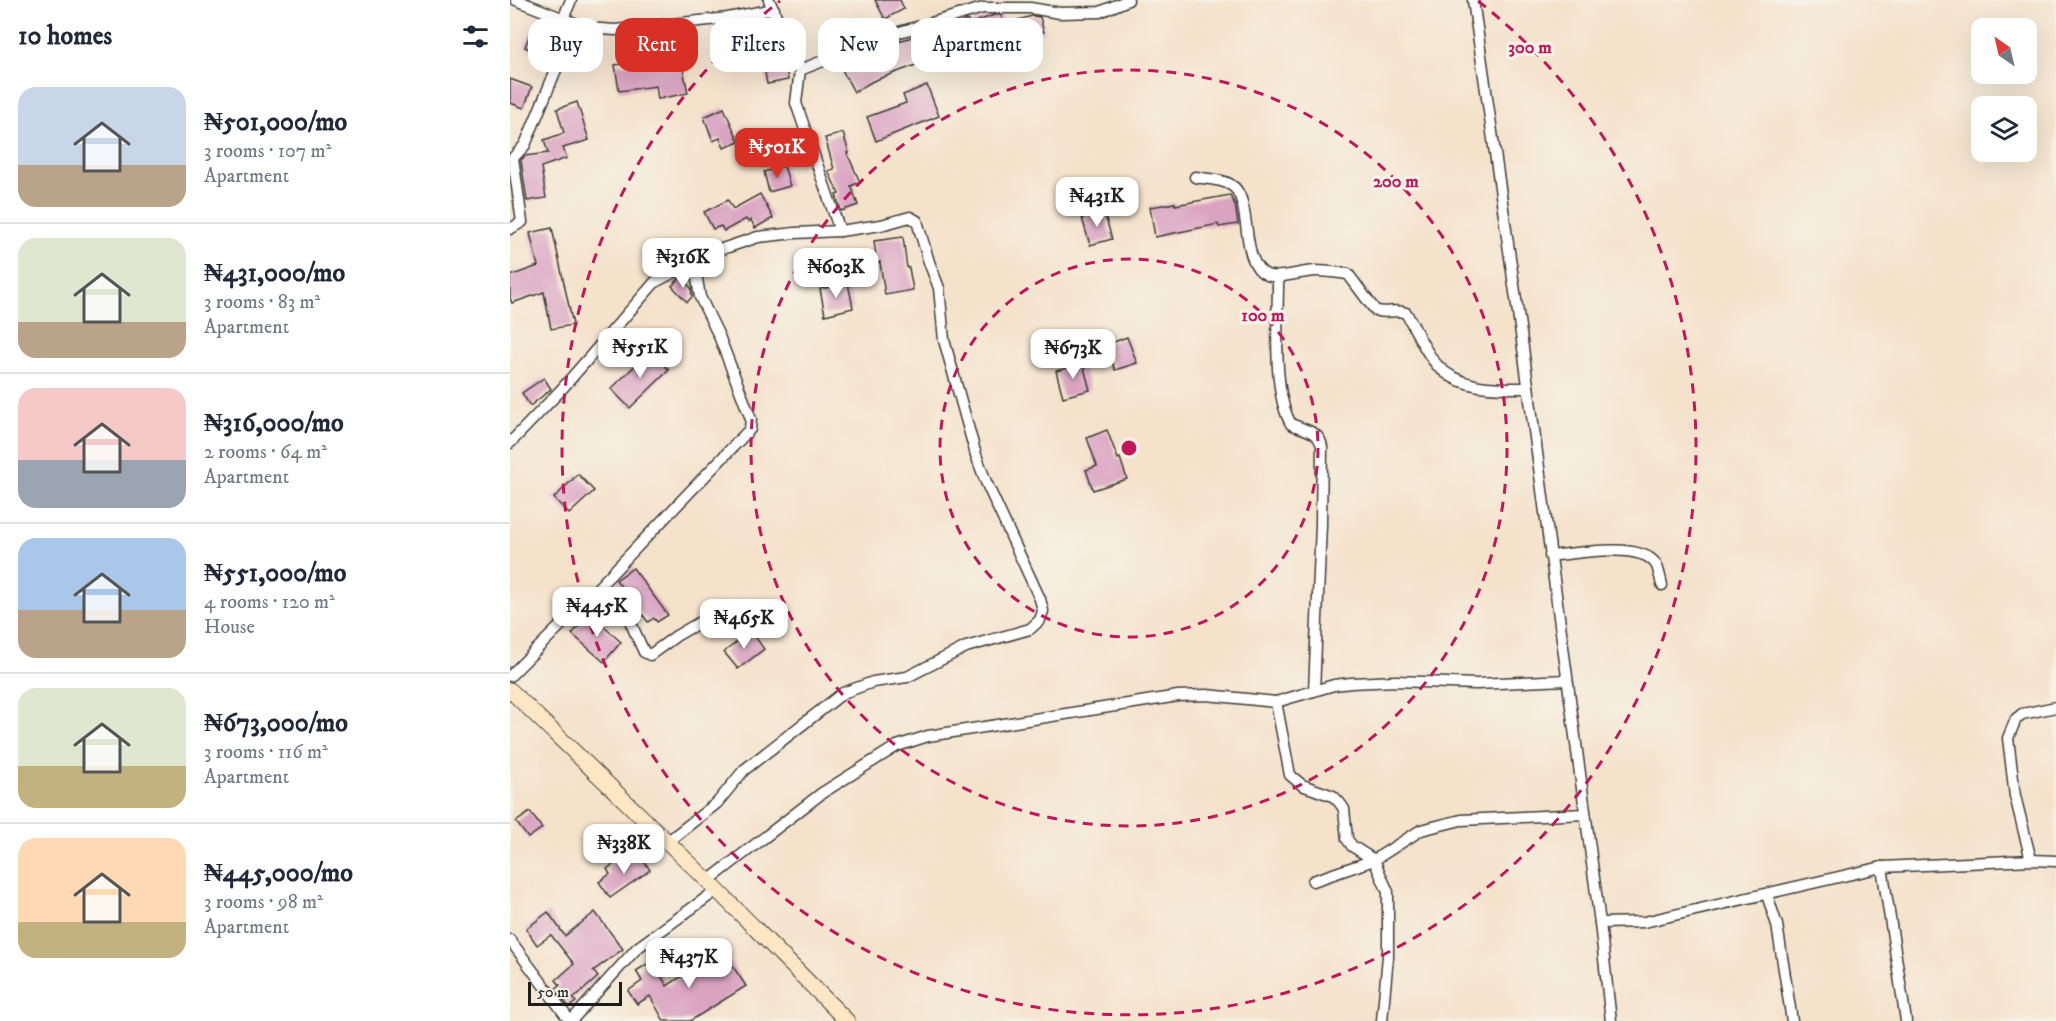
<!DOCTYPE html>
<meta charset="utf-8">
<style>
:root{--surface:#fff;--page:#f2f2f3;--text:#1f2937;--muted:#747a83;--line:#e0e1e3;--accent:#d93025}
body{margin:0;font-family:"IM FELL DW Pica",serif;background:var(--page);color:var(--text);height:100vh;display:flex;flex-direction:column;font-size:22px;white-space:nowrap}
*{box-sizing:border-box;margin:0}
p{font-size:20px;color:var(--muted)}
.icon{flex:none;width:33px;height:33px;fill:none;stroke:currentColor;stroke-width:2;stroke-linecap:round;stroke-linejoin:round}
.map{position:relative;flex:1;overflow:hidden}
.panel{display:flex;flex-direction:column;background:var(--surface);width:510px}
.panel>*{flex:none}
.hud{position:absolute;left:18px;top:18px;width:570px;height:54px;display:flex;gap:12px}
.needle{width:39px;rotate:326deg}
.fabs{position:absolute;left:1461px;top:18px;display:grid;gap:12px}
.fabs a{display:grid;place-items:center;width:66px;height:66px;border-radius:12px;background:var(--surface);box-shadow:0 6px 24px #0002;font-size:30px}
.scale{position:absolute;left:18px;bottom:15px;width:94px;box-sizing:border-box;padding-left:6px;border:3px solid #1c1c1c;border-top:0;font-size:16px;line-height:21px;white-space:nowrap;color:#1c1c1c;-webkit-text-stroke:4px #f7f3e8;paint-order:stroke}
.price{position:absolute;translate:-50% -51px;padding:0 14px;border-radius:12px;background:#fff;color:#222;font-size:20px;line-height:39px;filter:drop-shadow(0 2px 3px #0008)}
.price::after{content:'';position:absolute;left:50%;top:36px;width:18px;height:14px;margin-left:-9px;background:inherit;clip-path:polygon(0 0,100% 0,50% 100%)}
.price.on{background:var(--accent);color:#fff}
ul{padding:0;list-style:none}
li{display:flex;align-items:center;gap:18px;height:150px;padding:0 18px}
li+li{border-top:2px solid var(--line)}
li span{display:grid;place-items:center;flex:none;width:168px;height:120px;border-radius:18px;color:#555}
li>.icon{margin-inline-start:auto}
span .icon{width:72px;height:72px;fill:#fffc;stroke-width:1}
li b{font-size:26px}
h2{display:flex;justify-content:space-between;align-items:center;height:72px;padding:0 18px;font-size:26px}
.chip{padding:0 21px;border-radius:18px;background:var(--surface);box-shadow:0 6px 24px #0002;font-size:21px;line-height:54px}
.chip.on{background:var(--accent);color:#fff}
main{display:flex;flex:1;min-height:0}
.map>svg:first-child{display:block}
</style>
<main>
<section class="panel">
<h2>10 homes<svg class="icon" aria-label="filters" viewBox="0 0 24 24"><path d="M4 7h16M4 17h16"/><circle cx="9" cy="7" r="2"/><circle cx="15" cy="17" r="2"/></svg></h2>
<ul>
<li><span style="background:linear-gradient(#c9d6e8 65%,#b9a48a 0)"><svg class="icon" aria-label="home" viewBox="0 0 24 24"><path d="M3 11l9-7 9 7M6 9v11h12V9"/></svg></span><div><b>₦501,000/mo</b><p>3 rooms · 107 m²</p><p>Apartment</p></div></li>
<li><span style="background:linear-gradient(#dfe7d0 70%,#b9a48a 0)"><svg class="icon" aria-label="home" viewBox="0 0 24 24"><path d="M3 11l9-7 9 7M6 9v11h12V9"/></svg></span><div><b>₦431,000/mo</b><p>3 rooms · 83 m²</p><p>Apartment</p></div></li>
<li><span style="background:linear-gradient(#f6c9c9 60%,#9aa5b1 0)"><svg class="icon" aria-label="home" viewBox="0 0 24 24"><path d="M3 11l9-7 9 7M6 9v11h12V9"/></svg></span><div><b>₦316,000/mo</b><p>2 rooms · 64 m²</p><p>Apartment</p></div></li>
<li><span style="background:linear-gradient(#a9c7e8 60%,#b9a48a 0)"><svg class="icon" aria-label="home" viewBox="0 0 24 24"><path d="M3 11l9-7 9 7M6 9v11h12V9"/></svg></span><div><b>₦551,000/mo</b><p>4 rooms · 120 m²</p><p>House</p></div></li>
<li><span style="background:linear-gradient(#dfe7d0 65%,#c2b280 0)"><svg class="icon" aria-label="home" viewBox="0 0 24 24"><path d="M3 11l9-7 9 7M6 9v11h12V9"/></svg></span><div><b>₦673,000/mo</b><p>3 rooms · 116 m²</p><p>Apartment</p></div></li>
<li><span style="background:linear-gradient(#ffd9b3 70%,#c2b280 0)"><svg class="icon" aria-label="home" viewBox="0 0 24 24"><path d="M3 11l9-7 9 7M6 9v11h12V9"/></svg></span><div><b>₦445,000/mo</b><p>3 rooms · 98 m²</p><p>Apartment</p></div></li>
</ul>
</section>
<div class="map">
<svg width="1546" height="1021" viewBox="0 0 1546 1021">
<rect width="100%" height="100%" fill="#f7f3e8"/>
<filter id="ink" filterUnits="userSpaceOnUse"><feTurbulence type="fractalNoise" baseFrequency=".0167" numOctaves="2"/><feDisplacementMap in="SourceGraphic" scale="12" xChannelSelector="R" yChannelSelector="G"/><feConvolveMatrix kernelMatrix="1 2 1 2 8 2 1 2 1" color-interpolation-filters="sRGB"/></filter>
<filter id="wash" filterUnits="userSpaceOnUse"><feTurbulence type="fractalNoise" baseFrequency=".008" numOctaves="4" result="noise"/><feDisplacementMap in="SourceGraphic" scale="24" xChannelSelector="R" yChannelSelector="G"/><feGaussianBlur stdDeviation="1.35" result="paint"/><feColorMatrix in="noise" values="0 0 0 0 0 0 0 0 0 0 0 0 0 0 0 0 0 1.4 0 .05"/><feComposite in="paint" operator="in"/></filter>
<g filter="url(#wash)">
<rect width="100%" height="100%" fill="#f4e2cb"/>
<g id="blocks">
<g fill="#daa3c2">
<polygon points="365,0 390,0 394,9 375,19"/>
<polygon points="484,15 491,15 494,24 522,16 530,17 534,32 513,38 511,30 478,42 476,36 450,51 439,30 455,21 457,20 460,24"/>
<polygon points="247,22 248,27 261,25 265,56 274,55 278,80 257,84 251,48 240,50 237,23"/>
<polygon points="23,26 43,33 34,55 15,47"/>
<polygon points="405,36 414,62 363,81 344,92 329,64 347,56 350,61 387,45 386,42"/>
<polygon points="168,44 178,93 148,99 146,86 109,91 105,65 127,62 127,66 147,62 144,48"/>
<polygon points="0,79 22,87 14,108 0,103"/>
<polygon points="417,85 429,116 366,141 357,117 396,103 393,95"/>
<polygon points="67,102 79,140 53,148 57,158 31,167 36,198 17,201 11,160 15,156 38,153 34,140 54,133 47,109"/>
<polygon points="214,108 229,142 214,148 210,138 203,141 194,117"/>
<polygon points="333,133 339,153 337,153 350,182 341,186 348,205 331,211 326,195 329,194 318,171 324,169 315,138"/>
<polygon points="274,166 280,186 259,192 254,172"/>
<polygon points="250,194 263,218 245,228 241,220 238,222 236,219 214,231 211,226 203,229 194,212 218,200 223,209"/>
<polygon points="720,195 725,205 728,224 709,227 708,224 645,237 640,207 665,203 665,205"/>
<polygon points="594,212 602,239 580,245 572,218"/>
<polygon points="42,228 63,325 41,329 34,292 2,303 0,298 0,276 28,266 20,233"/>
<polygon points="393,237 397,268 399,268 403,290 375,295 370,262 367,263 364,241"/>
<polygon points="171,277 181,288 182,297 177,302 162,286"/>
<polygon points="338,283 343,308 315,315 310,289"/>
<polygon points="617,337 627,363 605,370 596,345"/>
<polygon points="140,351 159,370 120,408 101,389"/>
<polygon points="573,364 580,390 553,397 546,371"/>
<polygon points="34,378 41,389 20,406 12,393"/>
<polygon points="597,430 608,459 610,458 617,479 583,490 576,470 587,466 577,438"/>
<polygon points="68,474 84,491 59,514 44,498"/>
<polygon points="123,568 158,615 147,622 144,618 138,622 106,580"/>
<polygon points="80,614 111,642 94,662 62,634"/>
<polygon points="241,631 254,649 228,669 214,652"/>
<polygon points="20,812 32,828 18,838 6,822"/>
<polygon points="129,854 140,870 100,898 89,882 100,874 97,869 115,856 119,861"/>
<polygon points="38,912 55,936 85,912 113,949 83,971 88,977 63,999 66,1002 59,1007 45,989 50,985 46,980 64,964 41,935 27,945 16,929"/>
<polygon points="212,950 236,986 180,1021 154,1021 140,996 127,1004 118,991 132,981 126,971 142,961 157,986"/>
</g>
</g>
</g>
<g filter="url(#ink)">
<use href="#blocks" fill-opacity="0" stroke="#3c3a36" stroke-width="1.5"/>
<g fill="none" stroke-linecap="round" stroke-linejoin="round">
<g stroke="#3c3a36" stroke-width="13">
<g id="minor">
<polyline points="6,0 77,28 105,30 218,18 264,9"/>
<polyline points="259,0 290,70 286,103 330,231"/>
<polyline points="963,0 1013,348 1090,923 1101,1021"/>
<polyline points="290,70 379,35 473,8 520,8 550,13 590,12 618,0"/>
<path d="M685 177C696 179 712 179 721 185 744 198 728 263 757 275 768 280 792 271 806 271 817 271 828 273 838 274L865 310C876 315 885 308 896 313 906 329 914 351 927 365 950 390 987 388 1018 388"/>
<polyline points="0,229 12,222 3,158 15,145 57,43 53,19 61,0"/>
<path d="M770 277 768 283C768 321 762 392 781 424 794 430 810 431 812 447L811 525 804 691"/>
<polyline points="0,443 50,391 145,282 203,252 248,237 285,233 330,231 371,225 400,217 407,221 419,262 429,288 434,340 466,455 476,482 530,599 533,611 530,620 520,629 456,647 397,677 363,682 333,693 234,770 207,803 157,842"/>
<path d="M1040 556C1063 554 1129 541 1145 563 1149 568 1150 578 1152 585"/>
<polyline points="83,593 113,611 118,617 134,652 140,655 166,636 216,607"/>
<polyline points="0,676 83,593 240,429 241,419 209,336 190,297 184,261"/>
<polyline points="766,702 780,775 792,785 823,796 829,802 834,809 837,839 842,846 864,860 878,892 878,956 872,1021"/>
<polyline points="1521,860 1505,796 1498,738 1506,719 1512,714 1546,707"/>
<polyline points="1372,867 1396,1021"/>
<polyline points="198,881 312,793 387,746 418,736 668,696 697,695 766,702 824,685 841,683 886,681 966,684 1057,680"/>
<polyline points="803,881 864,860 911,830 951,820 1075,814"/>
<polyline points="1257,895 1267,925 1282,1021"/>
<polyline points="1090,923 1134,922 1372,867 1521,860 1546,861"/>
<polyline points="0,940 60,1021"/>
<polyline points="61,1021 127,948 207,890"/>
</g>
</g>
<g stroke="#3c3a36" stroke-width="17">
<polyline id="secondary" points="0,690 198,881 337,1021"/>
</g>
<use href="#minor" stroke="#fff" stroke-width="10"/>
<use href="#secondary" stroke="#fce6c4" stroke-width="15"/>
</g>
</g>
<g fill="none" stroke="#c2185b" stroke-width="3" stroke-dasharray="10 8">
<circle cx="619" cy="448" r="189"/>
<circle cx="619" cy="448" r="378"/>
<path d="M968 1A567 567 0 1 1 270 1"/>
</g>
<circle cx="619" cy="448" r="9" fill="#c2185b" stroke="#f7f3e8" stroke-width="3"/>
<g font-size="18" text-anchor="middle" font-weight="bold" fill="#c2185b" stroke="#f7f3e8" stroke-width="6" stroke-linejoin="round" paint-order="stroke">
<text x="1020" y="53">300 m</text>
<text x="886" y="187">200 m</text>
<text x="753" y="321">100 m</text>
</g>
</svg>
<div class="fabs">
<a><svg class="needle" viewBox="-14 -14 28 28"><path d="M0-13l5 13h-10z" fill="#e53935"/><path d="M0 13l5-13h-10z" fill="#747a83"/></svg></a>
<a><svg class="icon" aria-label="layers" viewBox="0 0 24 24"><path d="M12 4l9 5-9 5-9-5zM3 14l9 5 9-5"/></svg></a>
</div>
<div class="scale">50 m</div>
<b class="price on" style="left:267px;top:179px">₦501K</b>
<b class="price" style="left:587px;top:228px">₦431K</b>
<b class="price" style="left:173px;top:289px">₦316K</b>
<b class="price" style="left:326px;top:299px">₦603K</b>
<b class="price" style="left:130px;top:379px">₦551K</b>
<b class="price" style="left:563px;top:380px">₦673K</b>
<b class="price" style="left:87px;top:638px">₦445K</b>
<b class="price" style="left:234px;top:650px">₦465K</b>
<b class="price" style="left:114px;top:875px">₦338K</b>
<b class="price" style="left:179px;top:989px">₦437K</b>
<div class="hud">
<a class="chip">Buy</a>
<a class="chip on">Rent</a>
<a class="chip">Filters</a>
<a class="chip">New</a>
<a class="chip">Apartment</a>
</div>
</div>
</main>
